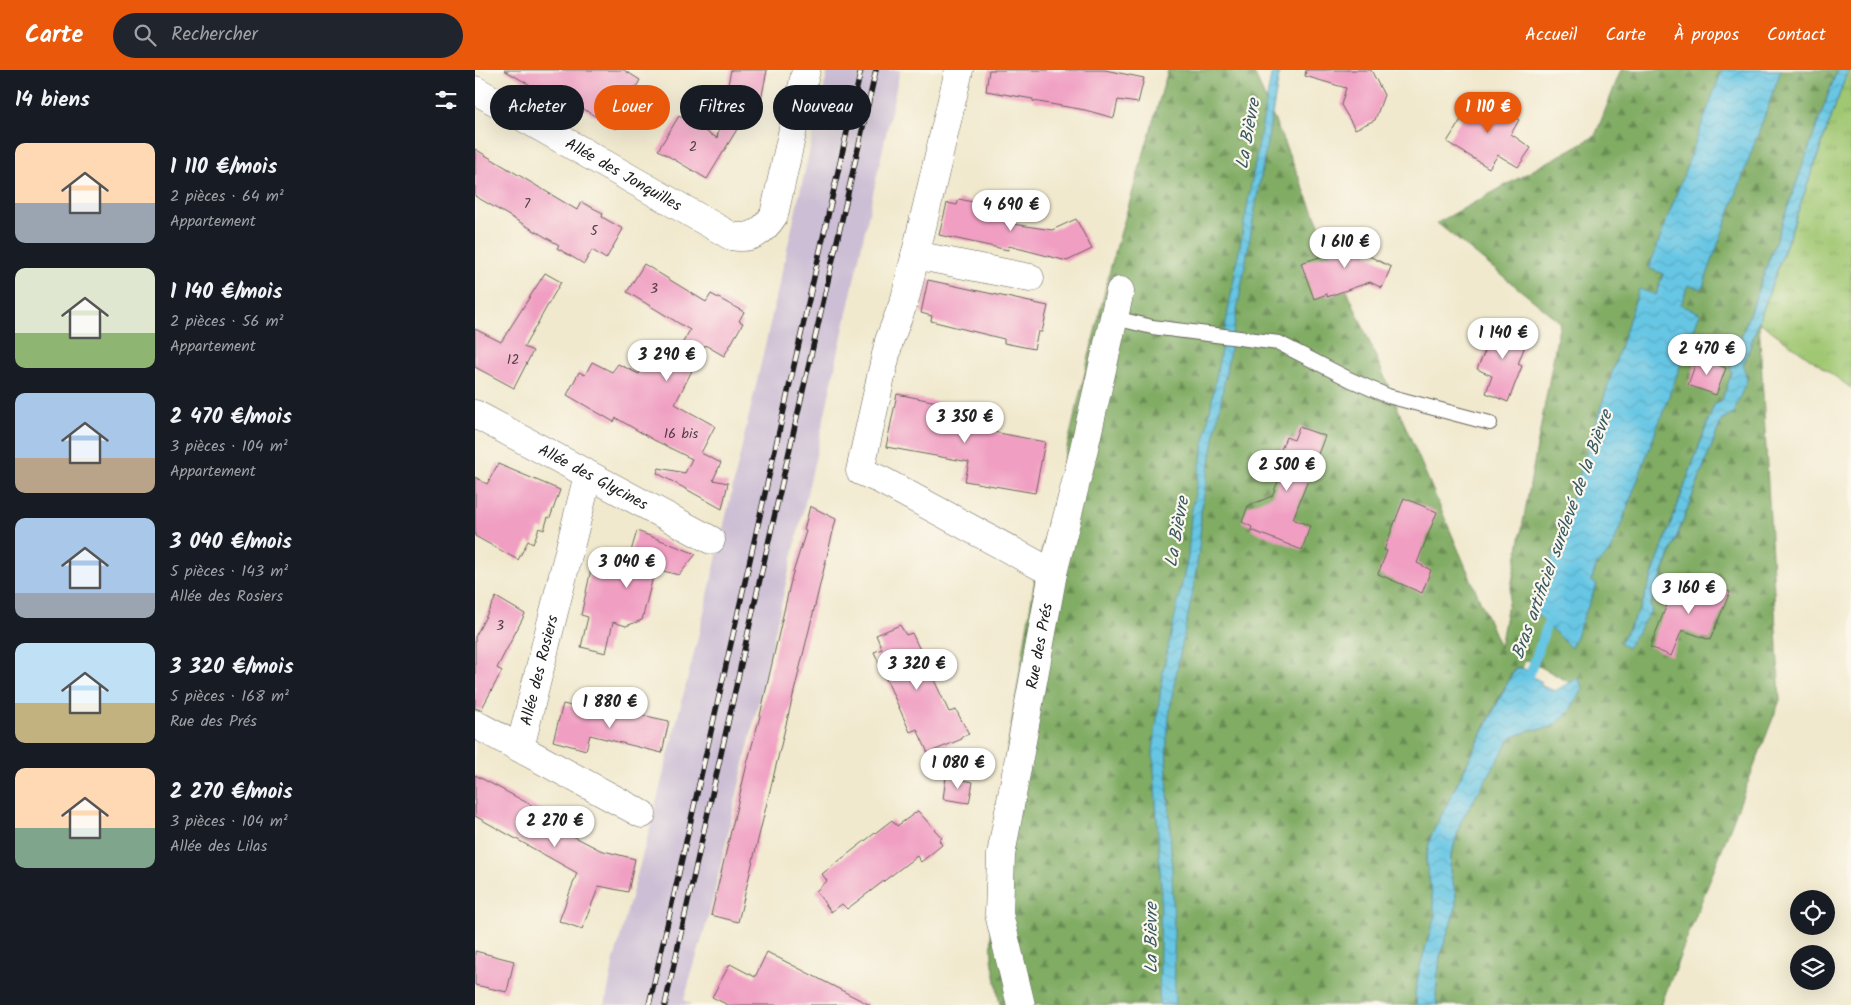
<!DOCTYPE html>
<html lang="fr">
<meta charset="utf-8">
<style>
:root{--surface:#171b24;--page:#20242c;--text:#f1f3f6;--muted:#9ea1a6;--accent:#ea580c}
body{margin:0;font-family:Kalam,sans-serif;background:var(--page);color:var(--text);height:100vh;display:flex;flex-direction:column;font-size:19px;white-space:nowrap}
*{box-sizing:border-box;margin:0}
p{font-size:16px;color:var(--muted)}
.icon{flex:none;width:28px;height:28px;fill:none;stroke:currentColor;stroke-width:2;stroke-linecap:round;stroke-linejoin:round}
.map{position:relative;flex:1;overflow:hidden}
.drawer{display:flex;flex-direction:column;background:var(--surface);width:475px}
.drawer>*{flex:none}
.top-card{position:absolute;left:15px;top:15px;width:475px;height:45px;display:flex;gap:10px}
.tools{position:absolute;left:1315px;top:820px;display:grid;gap:10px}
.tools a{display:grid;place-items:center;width:45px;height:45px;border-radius:50%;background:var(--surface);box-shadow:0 5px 20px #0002;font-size:25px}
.price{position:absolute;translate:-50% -42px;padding:0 11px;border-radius:18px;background:#fff;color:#222;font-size:16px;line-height:32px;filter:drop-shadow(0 1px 2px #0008)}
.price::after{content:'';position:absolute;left:50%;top:30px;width:15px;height:11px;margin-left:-8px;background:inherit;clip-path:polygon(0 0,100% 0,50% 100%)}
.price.active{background:var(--accent);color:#fff}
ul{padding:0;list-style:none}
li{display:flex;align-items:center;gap:15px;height:125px;padding:0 15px}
li span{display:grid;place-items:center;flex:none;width:140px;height:100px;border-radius:10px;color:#555}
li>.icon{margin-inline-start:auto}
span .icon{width:60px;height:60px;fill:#fffc;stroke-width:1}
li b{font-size:21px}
h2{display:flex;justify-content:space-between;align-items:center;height:60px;padding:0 15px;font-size:21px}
.pill{padding:0 18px;border-radius:22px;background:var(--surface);box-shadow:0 5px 20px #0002;font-size:18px;line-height:45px}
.pill.active{background:var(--accent);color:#fff}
header{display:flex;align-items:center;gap:30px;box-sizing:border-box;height:70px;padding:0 25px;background:var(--accent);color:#fff}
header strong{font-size:24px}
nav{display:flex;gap:28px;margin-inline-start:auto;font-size:18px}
.search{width:350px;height:45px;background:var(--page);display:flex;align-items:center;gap:12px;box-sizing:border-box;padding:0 18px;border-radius:28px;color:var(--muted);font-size:19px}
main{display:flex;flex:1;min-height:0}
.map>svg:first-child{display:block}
</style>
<header>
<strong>Carte</strong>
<div class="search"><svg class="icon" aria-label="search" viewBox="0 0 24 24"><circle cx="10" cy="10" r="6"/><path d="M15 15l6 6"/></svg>Rechercher</div>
<nav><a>Accueil</a><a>Carte</a><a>À propos</a><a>Contact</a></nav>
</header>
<main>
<section class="drawer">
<h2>14 biens<svg class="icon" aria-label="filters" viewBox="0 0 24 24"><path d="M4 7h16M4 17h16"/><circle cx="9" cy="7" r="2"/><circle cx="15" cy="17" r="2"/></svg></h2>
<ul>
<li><span style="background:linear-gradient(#ffd9b3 60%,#9aa5b1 0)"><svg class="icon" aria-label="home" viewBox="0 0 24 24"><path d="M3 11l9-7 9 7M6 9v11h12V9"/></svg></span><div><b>1 110 €/mois</b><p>2 pièces · 64 m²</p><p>Appartement</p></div></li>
<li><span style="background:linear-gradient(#dfe7d0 65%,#8fb573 0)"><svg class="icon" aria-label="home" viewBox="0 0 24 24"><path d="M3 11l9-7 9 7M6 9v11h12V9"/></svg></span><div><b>1 140 €/mois</b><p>2 pièces · 56 m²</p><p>Appartement</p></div></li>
<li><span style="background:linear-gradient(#a9c7e8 65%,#b9a48a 0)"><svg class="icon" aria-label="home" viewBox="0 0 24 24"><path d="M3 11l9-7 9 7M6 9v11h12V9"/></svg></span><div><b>2 470 €/mois</b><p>3 pièces · 104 m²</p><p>Appartement</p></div></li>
<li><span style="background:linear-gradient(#a9c7e8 75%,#9aa5b1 0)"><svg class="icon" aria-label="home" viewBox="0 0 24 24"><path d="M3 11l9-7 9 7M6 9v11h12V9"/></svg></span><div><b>3 040 €/mois</b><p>5 pièces · 143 m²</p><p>Allée des Rosiers</p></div></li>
<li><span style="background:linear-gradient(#bfe0f5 60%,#c2b280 0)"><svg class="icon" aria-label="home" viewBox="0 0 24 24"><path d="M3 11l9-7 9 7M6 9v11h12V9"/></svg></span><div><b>3 320 €/mois</b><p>5 pièces · 168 m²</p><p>Rue des Prés</p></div></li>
<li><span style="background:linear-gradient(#ffd9b3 60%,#7fa58c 0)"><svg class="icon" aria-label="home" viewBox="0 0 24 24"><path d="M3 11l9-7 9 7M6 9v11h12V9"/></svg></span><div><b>2 270 €/mois</b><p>3 pièces · 104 m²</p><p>Allée des Lilas</p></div></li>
</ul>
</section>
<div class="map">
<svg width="1376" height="935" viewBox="0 0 1376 935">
<defs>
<pattern id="grass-tufts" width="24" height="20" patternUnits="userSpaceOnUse" patternTransform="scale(1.25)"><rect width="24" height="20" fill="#a0c772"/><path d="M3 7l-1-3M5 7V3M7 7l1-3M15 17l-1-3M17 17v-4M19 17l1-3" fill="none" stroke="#89aa62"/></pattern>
<pattern id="forest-firs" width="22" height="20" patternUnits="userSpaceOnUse" patternTransform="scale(1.25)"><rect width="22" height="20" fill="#80ac64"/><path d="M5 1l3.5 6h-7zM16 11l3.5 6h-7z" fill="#688b52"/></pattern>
<pattern id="water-waves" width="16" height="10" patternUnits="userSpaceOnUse" patternTransform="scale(1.25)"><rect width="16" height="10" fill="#66c6e4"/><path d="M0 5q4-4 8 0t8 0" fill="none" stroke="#58aac3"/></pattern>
</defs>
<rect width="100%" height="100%" fill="#fbf7ec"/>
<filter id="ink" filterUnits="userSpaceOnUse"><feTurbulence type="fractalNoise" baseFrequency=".02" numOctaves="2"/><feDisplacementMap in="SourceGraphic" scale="10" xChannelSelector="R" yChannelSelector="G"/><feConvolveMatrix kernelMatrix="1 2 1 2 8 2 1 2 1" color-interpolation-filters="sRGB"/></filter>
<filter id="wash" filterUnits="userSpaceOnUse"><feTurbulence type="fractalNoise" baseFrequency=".0096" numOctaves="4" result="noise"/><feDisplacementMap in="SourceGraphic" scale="20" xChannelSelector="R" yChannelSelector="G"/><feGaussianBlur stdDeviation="1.12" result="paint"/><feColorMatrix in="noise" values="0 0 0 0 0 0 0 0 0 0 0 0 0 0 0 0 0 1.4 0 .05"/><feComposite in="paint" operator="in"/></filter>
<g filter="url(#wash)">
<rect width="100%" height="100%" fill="#f1e9ce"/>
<polygon fill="#ccbed4" points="353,0 425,0 341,385 234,845 209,930 217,935 130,935 139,890 175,757 227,551"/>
<polygon fill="url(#grass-tufts)" stroke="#5e7247" points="1373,0 1376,0 1376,318 1284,252"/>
<polygon fill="url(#forest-firs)" stroke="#4e6440" points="693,0 778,0 1025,577 1085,252 962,153 1120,66 1146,0 1362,0 1255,298 1257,302 1247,331 1239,335 1165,539 1145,573 1177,540 1175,537 1247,349 1258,344 1268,296 1284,252 1305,630 1186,935 962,935 961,924 965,886 981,837 981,825 975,802 976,786 986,751 1036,668 1055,660 1074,658 1091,646 1107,619 1051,589 1047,598 1040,598 1037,602 956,766 951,789 960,846 945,896 940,924 942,935 525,935 517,889 514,793 560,509 636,196"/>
<g fill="url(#water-waves)" stroke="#417180">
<path d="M797 0H805L726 442C726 519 697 593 692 670 690 698 694 729 695 757 698 816 700 876 700 935H684L686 818 678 681 688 601 713 486 716 445Z"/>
<polygon points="1247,0 1306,0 1227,219 1213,215 1206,235 1225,243 1136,481 1122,494 1116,511 1122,514 1096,578 1060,542 1164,219 1181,225 1188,204 1174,198"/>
<polygon points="1362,0 1373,0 1268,296 1272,309 1258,344 1247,349 1175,536 1177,539 1152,578 1145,573 1165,539 1239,335 1247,330 1257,302 1255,298"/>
<polygon points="1040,598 1047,598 1059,604 1058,607 1067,612 1065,615 1080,621 1103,608 1108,619 1091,646 1074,658 1055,660 1036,668 986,751 976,786 975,801 981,825 981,837 965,886 961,924 962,935 942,935 940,924 945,896 960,846 951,789 956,766"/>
</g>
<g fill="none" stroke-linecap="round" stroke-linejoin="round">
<polyline stroke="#66c6e4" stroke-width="9" points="1052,612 1076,544"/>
</g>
<g id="blocks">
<g fill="#f09fc2">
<polygon points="29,0 149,0 165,10 157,25 160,28 141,59 84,24 81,30"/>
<polygon points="256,0 292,0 284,40 278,39 276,47 270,46 232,109 183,80 204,46 242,68"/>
<polygon points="514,0 630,0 669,8 663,33 643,30 639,48 610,40 558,31 558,29 511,21"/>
<polygon points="831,0 896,0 909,25 900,50 880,59 866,35 871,18 830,6"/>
<polygon points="1002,24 1044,50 1036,64 1056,78 1043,97 1023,85 1014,98 972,72"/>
<polygon points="0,79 102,140 106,132 128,143 127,147 148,159 131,189 117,180 109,194 82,178 84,175 0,126"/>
<polygon points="484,129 529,139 529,144 539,147 538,154 577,160 601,149 617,179 592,191 534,176 533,180 464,165 472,133 482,135"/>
<polygon points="871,161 895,173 892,185 916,197 907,218 895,212 852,227 852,224 839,229 826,193 857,183 859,178 864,178"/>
<polygon points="169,194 231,232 236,224 269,242 264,251 268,253 249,286 230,275 200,334 240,356 226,383 246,393 238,410 253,413 247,439 182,403 184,398 210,403 217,389 179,370 141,348 139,352 92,325 104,302 110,305 117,292 137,302 143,294 164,304 174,287 194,296 215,260 152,222"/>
<polygon points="70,203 86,212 49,277 58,281 39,318 0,297 0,259 26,272"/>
<polygon points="453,210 573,236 567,262 563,262 559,279 529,273 529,269 456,251 457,246 446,243"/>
<polygon points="1023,252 1054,265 1043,294 1047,296 1033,332 1011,323 1017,306 1002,299"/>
<polygon points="1223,287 1251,298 1241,325 1213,315"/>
<polygon points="422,324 492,338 488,356 570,372 560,423 490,411 494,392 411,377"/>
<polygon points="824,357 850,366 818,449 835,456 827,480 776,460 777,457 767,452 773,436 797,426 808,399 800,395 811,367 819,370"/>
<polygon points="23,394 85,420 75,448 73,447 69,460 64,458 58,474 53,471 43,490 0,466 0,407 12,414"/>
<polygon points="929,428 962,442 942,493 956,500 947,523 903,504 912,481 909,480"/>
<polygon points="335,436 361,449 263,852 236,845 273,690 284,650 317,506 331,461 329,460"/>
<polygon points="162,461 221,484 204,505 180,499 167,550 151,556 138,552 131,583 106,577 113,547 106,545 117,495 148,508"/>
<polygon points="1201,512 1224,522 1228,512 1255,522 1235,570 1207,560 1196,586 1175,577"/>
<polygon points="21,527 50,544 22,598 27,601 6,640 0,638 0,567"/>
<polygon points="425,555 431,565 437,563 474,642 481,640 494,664 486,667 487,669 453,683 442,659 435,662 399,582 407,579 401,565"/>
<polygon points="88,634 142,647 143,640 194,651 187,683 115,665 111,680 78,671"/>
<polygon points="0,705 77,746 73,753 125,780 160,789 153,822 124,816 107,859 84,851 102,803 0,746"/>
<polygon points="471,707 498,712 494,733 468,729"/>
<polygon points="443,741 467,768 464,770 467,775 446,792 442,786 372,839 367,834 356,842 341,821 352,811 347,804 417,750 422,756"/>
<polygon points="0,881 39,891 32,922 0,915"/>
<polygon points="292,882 395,935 253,935 237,927 255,894 280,907"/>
</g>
</g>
</g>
<g filter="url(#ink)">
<use href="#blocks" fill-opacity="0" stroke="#67645a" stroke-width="1"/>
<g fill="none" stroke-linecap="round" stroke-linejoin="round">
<g stroke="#67645a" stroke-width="16">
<polyline id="service" points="640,248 677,257 804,273 876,310 913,326 1015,353"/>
</g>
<g stroke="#67645a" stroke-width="29">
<g id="minor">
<polyline points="484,0 430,229 414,271 385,401 406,410 578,503"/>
<path id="s1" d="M0 20 256 166C277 170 288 162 299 145L331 0"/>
<polyline points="440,185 555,208"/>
<path id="s2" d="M0 344 236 470"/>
<polyline points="0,654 167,744"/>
<path id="s3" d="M45 678 113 405"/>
<path id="s4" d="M546 935 524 844 526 785 578 503 605 396 645 221"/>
</g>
</g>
<use href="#service" stroke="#fff" stroke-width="14"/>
<use href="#minor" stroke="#fff" stroke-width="28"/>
<g stroke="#1c1c1c" stroke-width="5.5">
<g id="rail">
<polyline points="174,935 386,0"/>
<polyline points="190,935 283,518 401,0"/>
</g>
</g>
<use href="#rail" stroke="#fbf7ec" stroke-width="4" stroke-dasharray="11" stroke-linecap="butt"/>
</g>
</g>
<g text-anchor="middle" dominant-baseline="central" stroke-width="4.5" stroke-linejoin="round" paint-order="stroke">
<g font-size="14" fill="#513d46">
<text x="218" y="77">2</text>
<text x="52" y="134">7</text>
<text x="119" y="161">5</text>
<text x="179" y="219">3</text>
<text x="38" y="290">12</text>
<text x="206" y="364">16 bis</text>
<text x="25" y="556">3</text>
</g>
<g font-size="16" fill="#1c1c1c" stroke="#fbf7ec">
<text stroke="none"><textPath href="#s1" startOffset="171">Allée des Jonquilles</textPath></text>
<text stroke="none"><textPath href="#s2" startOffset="134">Allée des Glycines</textPath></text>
<text stroke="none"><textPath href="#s4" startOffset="365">Rue des Prés</textPath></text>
<text stroke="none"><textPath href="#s3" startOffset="80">Allée des Rosiers</textPath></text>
</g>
<g font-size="18" font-style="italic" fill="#365862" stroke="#fbf7ec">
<text transform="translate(774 64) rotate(-80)">La Bièvre</text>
<text transform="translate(703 462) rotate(-80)">La Bièvre</text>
<text transform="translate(1088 465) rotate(-70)">Bras artificiel surélevé de la Bièvre</text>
<text transform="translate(677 868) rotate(-90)">La Bièvre</text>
</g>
</g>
</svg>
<div class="tools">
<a><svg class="icon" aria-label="locate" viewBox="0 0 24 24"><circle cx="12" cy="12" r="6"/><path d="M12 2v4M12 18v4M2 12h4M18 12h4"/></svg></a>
<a><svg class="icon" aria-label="layers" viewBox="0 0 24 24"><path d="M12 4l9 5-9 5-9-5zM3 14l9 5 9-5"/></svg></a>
</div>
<b class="price active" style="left:1013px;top:64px">1 110 €</b>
<b class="price" style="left:536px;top:162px">4 690 €</b>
<b class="price" style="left:870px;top:199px">1 610 €</b>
<b class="price" style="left:1028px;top:290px">1 140 €</b>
<b class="price" style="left:1232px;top:306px">2 470 €</b>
<b class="price" style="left:192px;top:312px">3 290 €</b>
<b class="price" style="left:490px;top:374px">3 350 €</b>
<b class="price" style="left:812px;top:422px">2 500 €</b>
<b class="price" style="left:152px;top:519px">3 040 €</b>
<b class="price" style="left:1214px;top:545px">3 160 €</b>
<b class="price" style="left:442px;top:621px">3 320 €</b>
<b class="price" style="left:135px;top:659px">1 880 €</b>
<b class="price" style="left:483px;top:720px">1 080 €</b>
<b class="price" style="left:80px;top:778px">2 270 €</b>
<div class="top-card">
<a class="pill">Acheter</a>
<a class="pill active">Louer</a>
<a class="pill">Filtres</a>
<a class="pill">Nouveau</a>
</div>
</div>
</main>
